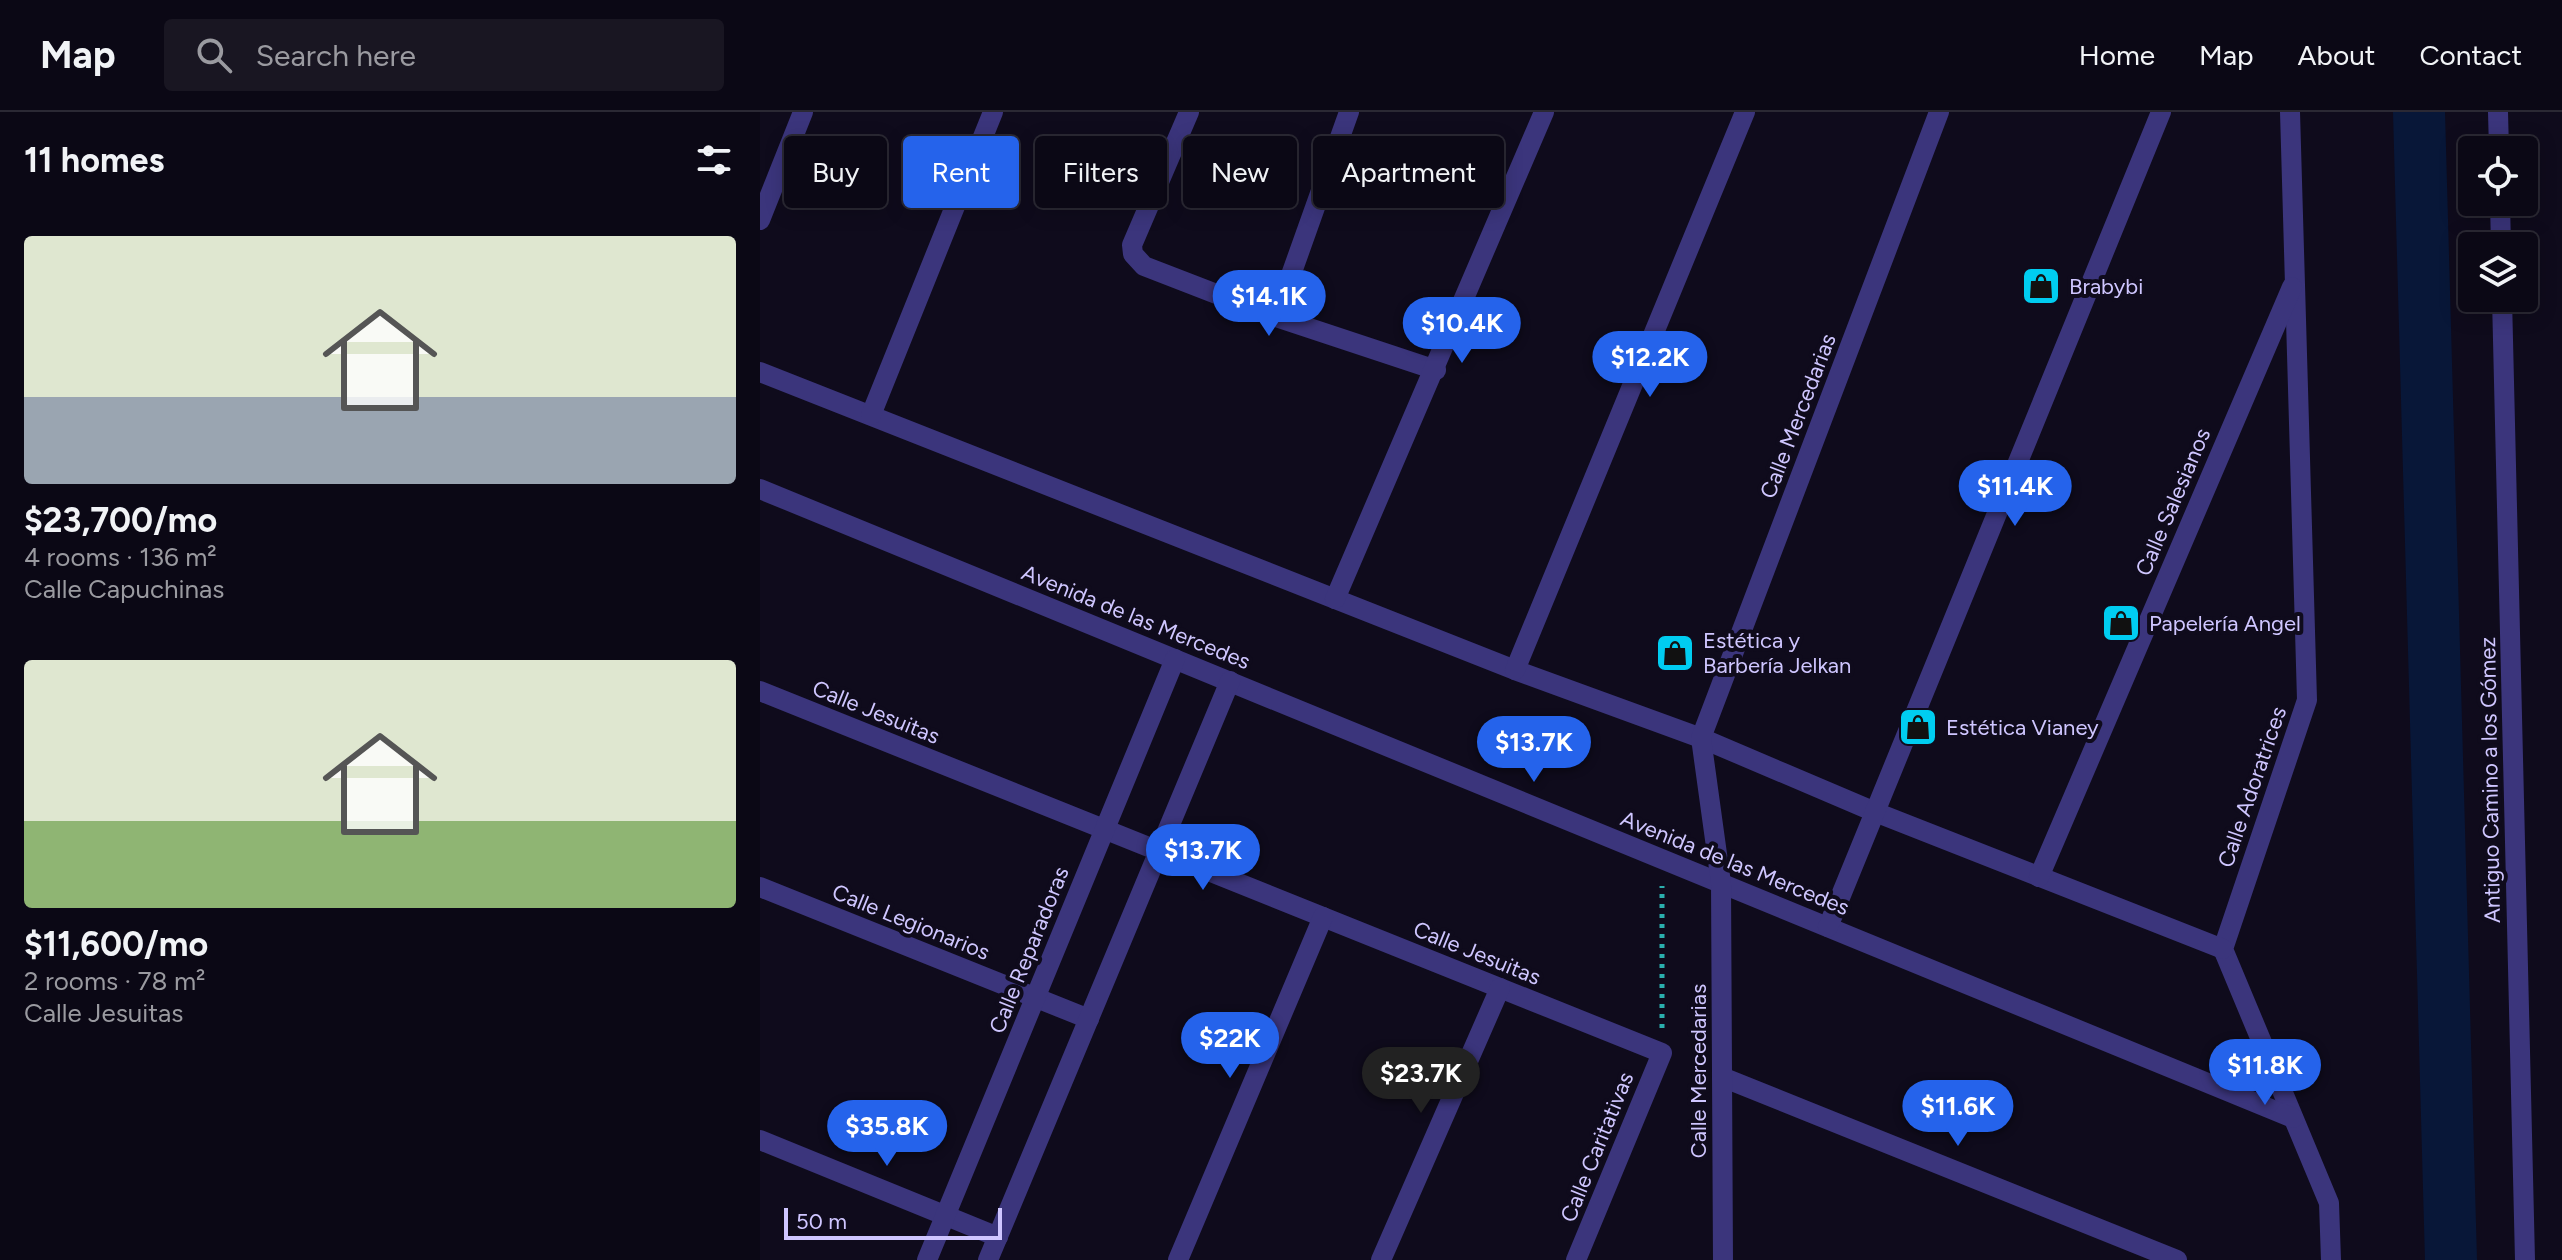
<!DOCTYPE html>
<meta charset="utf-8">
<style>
:root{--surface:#0b0815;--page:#191622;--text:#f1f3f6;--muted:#9a9aa0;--line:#2b2934;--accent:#2563eb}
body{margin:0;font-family:Figtree,sans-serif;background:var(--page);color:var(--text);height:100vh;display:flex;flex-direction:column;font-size:30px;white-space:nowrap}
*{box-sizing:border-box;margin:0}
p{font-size:26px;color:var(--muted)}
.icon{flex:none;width:44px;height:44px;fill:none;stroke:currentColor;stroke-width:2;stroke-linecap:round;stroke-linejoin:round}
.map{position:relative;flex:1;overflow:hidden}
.sheet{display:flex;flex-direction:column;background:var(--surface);width:760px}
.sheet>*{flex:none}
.guide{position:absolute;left:24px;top:24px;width:760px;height:72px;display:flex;gap:16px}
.fabs{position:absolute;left:1698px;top:24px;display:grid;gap:16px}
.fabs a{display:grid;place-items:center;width:80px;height:80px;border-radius:8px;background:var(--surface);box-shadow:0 4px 20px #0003,0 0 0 2px var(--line);font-size:40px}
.scale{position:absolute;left:24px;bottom:20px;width:218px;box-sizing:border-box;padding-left:8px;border:4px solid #cfc6ff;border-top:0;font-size:22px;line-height:28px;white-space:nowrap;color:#cfc6ff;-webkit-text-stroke:6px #0f0b1c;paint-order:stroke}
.price{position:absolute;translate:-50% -68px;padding:0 18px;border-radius:28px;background:var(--accent);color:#fff;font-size:26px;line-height:52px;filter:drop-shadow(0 2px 4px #0008)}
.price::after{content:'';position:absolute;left:50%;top:48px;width:24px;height:18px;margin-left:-12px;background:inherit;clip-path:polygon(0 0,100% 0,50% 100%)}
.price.on{background:#222;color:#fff}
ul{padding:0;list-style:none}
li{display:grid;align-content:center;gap:16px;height:424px;padding:0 24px}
li span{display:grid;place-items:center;height:248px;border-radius:8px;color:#555}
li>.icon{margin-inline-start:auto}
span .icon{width:144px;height:144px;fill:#fffc;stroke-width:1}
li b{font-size:34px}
h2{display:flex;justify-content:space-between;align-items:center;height:96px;padding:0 24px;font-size:34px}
.tag{padding:0 28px;border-radius:8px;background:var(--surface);box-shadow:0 4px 20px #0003,0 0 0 2px var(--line);font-size:28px;line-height:72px}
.tag.on{background:var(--accent);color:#fff}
header{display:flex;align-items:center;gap:48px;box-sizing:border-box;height:112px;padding:0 40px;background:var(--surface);border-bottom:2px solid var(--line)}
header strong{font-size:38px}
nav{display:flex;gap:44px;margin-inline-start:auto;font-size:28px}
.search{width:560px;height:72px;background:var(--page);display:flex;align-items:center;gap:20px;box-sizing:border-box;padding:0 28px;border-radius:8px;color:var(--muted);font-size:30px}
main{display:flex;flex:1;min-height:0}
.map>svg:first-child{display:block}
</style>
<header>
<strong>Map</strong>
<div class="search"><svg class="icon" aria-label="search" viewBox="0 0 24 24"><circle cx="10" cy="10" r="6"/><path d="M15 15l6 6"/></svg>Search here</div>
<nav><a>Home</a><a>Map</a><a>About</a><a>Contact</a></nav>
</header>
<main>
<section class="sheet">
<h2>11 homes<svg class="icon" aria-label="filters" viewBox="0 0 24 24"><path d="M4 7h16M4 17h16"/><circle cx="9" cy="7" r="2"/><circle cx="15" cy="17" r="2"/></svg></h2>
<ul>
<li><span style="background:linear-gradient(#dfe7d0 65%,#9aa5b1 0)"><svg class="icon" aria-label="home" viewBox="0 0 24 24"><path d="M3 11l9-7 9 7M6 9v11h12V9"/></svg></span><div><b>$23,700/mo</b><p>4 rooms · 136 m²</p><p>Calle Capuchinas</p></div></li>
<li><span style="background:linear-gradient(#dfe7d0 65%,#8fb573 0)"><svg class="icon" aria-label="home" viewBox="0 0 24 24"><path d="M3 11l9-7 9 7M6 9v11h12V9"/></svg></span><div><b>$11,600/mo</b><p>2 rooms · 78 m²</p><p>Calle Jesuitas</p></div></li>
</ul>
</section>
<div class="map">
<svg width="1802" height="1148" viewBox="0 0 1802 1148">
<rect width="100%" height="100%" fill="#0f0b1c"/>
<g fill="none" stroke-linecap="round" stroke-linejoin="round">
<polyline stroke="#081738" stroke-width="52" points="1659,0 1691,1148"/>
<polyline stroke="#2baead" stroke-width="5" stroke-dasharray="4 6" stroke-linecap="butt" points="902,916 902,774"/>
<g stroke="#3b357c" stroke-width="20">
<polyline points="429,0 372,133 373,142 384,154 516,205 676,258"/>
<polyline points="1530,0 1547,588 1463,837 1569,1091 1571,1148"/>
<polyline points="1738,0 1739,38"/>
<polyline points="1740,90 1741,134"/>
<polyline points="0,108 43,0"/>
<polyline points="1742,186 1765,1148"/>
<polyline points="516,205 589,0"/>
<polyline points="0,260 755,558 941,626 1115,700 1463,837"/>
<polyline points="111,303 233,0"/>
<polyline points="0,377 1533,1006"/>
<polyline points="575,487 784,0"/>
<polyline points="755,558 985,0"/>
<polyline points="0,579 902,941 816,1148"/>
<polyline points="1279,765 1532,175"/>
<polyline points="0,775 329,907"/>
<polyline points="1068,815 1401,0"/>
<polyline points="962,965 1417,1148"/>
<polyline points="0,1028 238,1125"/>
<polyline points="167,1148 415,547"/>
<polyline points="228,1148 470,569"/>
<polyline points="418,1148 563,805"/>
<polyline points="621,1148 740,876"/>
<polyline points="963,1148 961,771 941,626 1179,0"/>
</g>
</g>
<defs>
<g id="shop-square" transform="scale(2)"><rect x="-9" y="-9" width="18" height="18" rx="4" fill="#00cdf1" stroke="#0f0b1c"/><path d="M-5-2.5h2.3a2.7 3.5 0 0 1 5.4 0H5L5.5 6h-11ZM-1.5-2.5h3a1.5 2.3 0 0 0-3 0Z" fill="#111"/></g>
</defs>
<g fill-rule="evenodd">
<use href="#shop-square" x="1281" y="174"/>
<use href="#shop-square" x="1361" y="511"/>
<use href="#shop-square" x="915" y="541"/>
<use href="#shop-square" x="1158" y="615"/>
</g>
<g text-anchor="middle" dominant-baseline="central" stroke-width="8" stroke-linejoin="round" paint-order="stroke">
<g font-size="22" fill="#cfc6ff" stroke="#0f0b1c" text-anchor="start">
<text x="1309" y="174">Brabybi</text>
<text x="1389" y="511">Papelería Angel</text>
<text x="943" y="528">Estética y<tspan x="943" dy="25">Barbería Jelkan</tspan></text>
<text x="1186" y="615">Estética Vianey</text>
</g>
<g font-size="22" fill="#cfc6ff" stroke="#0f0b1c">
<text transform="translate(1038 304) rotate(-69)">Calle Mercedarias</text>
<text transform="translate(1413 390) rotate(-67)">Calle Salesianos</text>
<text transform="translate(376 505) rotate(22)">Avenida de las Mercedes</text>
<text transform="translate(116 600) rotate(22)">Calle Jesuitas</text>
<text transform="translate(1730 668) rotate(-91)">Antiguo Camino a los Gómez</text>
<text transform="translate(1492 675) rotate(-71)">Calle Adoratrices</text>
<text transform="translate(975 751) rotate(22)">Avenida de las Mercedes</text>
<text transform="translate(151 810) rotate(22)">Calle Legionarios</text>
<text transform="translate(269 838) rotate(-68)">Calle Reparadoras</text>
<text transform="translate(717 841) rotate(22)">Calle Jesuitas</text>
<text transform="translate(938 959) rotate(-90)">Calle Mercedarias</text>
<text transform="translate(837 1035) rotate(-68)">Calle Caritativas</text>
</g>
</g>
</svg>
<div class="fabs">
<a><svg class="icon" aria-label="locate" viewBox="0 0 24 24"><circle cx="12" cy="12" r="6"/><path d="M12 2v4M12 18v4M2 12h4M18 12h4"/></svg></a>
<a><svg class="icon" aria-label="layers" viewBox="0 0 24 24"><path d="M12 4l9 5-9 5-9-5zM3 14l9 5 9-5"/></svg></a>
</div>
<div class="scale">50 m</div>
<b class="price" style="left:509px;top:226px">$14.1K</b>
<b class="price" style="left:702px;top:253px">$10.4K</b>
<b class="price" style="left:890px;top:287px">$12.2K</b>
<b class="price" style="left:1255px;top:416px">$11.4K</b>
<b class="price" style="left:774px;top:672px">$13.7K</b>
<b class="price" style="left:443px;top:780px">$13.7K</b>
<b class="price" style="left:470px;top:968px">$22K</b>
<b class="price" style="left:1505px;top:995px">$11.8K</b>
<b class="price on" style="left:661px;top:1003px">$23.7K</b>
<b class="price" style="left:1198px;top:1036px">$11.6K</b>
<b class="price" style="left:127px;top:1056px">$35.8K</b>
<div class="guide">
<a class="tag">Buy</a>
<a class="tag on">Rent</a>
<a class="tag">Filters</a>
<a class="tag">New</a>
<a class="tag">Apartment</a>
</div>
</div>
</main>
